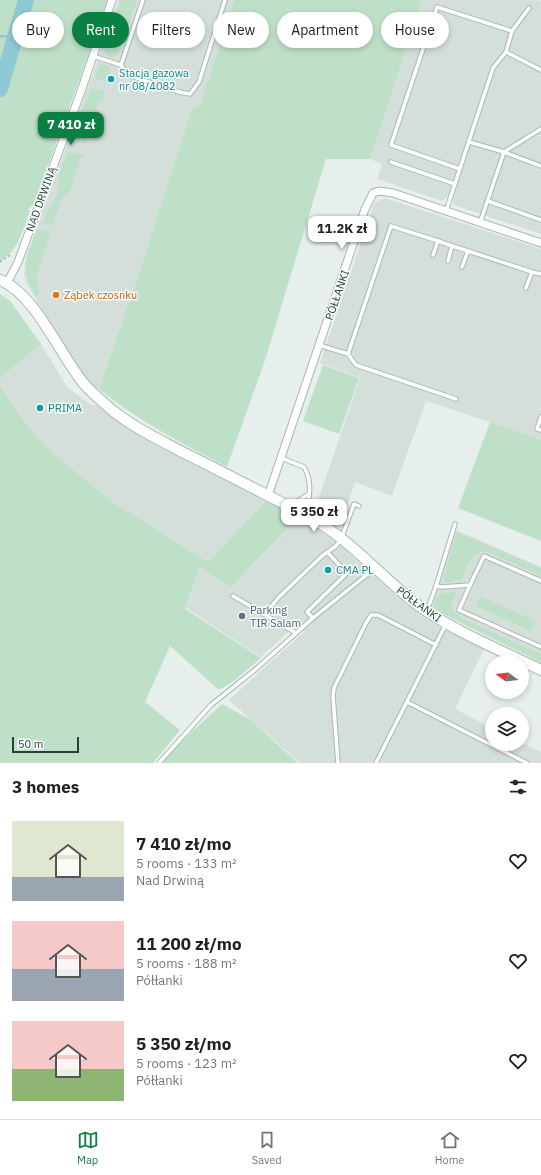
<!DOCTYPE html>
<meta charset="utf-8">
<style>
:root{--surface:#fff;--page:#f6f6f6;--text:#202124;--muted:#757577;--line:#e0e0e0;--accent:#0b8043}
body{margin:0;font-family:"IBM Plex Sans",sans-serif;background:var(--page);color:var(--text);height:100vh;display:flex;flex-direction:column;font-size:15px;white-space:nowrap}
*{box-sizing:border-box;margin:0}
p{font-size:13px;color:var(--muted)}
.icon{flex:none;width:22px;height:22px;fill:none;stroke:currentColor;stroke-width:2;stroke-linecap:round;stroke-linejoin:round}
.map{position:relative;height:763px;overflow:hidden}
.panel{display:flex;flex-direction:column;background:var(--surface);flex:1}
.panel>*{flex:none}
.top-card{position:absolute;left:12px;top:12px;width:517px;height:36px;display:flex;gap:8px}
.needle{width:26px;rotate:285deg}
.fabs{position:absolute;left:485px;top:655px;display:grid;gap:8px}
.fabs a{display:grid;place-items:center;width:44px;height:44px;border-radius:50%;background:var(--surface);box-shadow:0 2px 6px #0003;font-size:20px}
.scale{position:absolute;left:12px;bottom:10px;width:67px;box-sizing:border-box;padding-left:4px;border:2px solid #24423a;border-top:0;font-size:11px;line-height:14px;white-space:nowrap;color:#24423a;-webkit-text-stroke:3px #f7fbf9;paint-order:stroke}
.price{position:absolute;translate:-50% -34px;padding:0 9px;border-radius:8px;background:#fff;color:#222;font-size:13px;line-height:26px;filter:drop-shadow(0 1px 2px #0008)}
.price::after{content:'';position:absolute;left:50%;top:24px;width:12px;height:9px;margin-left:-6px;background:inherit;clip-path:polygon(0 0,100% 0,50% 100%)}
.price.on{background:var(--accent);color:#fff}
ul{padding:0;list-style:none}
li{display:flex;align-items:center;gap:12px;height:100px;padding:0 12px}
li span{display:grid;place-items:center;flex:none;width:112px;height:80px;border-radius:0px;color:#555}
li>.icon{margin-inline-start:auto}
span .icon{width:48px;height:48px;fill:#fffc;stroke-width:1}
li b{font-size:17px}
h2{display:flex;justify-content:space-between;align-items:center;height:48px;padding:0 12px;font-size:17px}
.chip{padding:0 14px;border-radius:18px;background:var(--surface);box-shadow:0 2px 6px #0003;font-size:14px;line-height:36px}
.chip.on{background:var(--accent);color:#fff}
.dock{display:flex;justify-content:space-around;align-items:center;height:56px;border-top:1px solid var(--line);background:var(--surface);font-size:11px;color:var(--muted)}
.dock a{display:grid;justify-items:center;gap:2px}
.dock .on{color:var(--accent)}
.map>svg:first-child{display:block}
</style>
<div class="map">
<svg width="541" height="763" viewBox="0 0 541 763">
<rect width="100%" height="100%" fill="#e6efeb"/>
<g fill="#d4dfda">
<polygon points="118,0 234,0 200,105 192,110 140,270 99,389 87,382 26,283 24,274 26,257 97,62"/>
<polygon points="422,0 537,0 541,1 541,234 454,205 453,198 448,196 442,201 377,179 382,164 370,159"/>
<polygon points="385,198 541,249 541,440 416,397 426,401 392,496 355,482 342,522 316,506 360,378 364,379 320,363 373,207 375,203"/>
<polygon points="41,344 67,387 91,405 97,405 132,431 164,450 266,501 208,562 111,501 57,456 30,429 0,386 0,379 15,365"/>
<polygon points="299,518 332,538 406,604 441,628 484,649 455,709 492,728 492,744 522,744 522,743 541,752 541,763 300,763 229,700 305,631 296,625 261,657 186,608 200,568 231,587"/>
<polygon points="456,530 541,567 541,663 432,608"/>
</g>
<g fill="#bfe0c8">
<path d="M0 0H107L87 59 33 206 30 207 28 210 30 211C23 229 18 252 0 261Z"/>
<path d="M121 0H137L119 54C113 59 107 58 104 51Z"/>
<path d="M234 0H422L370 159H326L265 360 227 467C182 443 138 421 99 389L140 270 192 109 200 105Z"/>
<polygon points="101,64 107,65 110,68 110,71 111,75 109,75 106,82 99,80 95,76 99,65"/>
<path d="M90 89H97L105 91 102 103 99 102 89 128 90 129 86 143C81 144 75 142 73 137Z"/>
<polygon points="70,152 82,154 84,158 81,157 70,191 63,197 52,226 43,223 49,207 51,207 57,192 60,171 67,153"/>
<path d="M37 230 51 232 36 278 39 294 36 296C20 269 26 257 37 230Z"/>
<polygon points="0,294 10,301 41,344 15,365 0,379"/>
<polygon points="323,365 359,378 339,434 303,421"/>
<polygon points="0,386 30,429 57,456 111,501 208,562 266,501 298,518 231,587 200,568 185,609 261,658 235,680 219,690 170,646 145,702 180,730 153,763 0,763"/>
<polygon points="490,422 541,440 541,541 458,508"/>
<path d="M457 532 541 568V576L491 553C472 546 468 565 462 579L452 582H444L445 579 443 577Z"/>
<path d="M454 591 456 593 451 605 455 613 465 620 541 654V662L469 627 435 609C432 595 443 593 454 591Z"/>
<polygon points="480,596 535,621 531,631 476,606"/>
<polygon points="222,704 251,720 298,763 158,763"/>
</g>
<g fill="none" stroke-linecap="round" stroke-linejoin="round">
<polyline stroke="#8ec9d4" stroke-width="2.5" points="0,36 15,37"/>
<polyline stroke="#8ec9d4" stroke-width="16" points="0,89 26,0"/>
<g stroke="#a8b8b2" stroke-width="5.5">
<g id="lane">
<polyline points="512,31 529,8"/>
<polyline points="506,52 541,70"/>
<polyline points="93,56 121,65 128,75 179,92 190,94 199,82 225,0"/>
<polyline points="121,65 143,0"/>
<polyline points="541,129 504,152 541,166"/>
<polyline points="469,142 504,152 480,223"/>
<polyline points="391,162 455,184"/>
<polyline points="488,201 541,220"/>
<polyline points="446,211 493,68 506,52 512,31 437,7 391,145 460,169"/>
<polyline points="438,241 452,246 448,261"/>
<polyline points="452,246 468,251 462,267"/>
<polyline points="468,251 532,272 526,288"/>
<polyline points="532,272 541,274"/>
<polyline points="319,345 348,354 356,365 456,399"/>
<polyline points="348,354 391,226 438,241 433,255"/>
<polyline points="541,417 537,429 541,430"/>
<path d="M281 458 304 467C313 483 309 496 307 514"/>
<polyline points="291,505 309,494"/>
<polyline points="470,585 459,610 541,647"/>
<polyline points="436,586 442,587 470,585 484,556 541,581"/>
<polyline points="233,596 296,633"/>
<polyline points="427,611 436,586 455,524"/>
<polyline points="265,614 279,597 322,556 336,546 341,539 354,504 359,506"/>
<polyline points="313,618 307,612 347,573 327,552"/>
<polyline points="407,702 527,763"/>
<polyline points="159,763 211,705 256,669 313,618 374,569"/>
<polyline points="338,763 333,696 334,688 366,623 371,615 378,615 436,645"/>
<polyline points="376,763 446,624"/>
</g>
</g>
<g stroke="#a8b8b2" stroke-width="9">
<g id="street">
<polyline points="7,283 18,262 80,94 112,0"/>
<polyline points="268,496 365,209 373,193 379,191 393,193 541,243"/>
</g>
</g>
<g stroke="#a4bbb3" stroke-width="12">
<path id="secondary" d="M0 280C35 293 61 357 85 385 93 394 103 402 112 410 133 427 158 439 182 452 209 465 235 479 261 492 280 502 300 511 318 522 354 544 382 577 415 603 453 631 498 649 541 670"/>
</g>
<polyline stroke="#86b3a5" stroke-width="1.5" stroke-dasharray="2 3" stroke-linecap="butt" points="0,262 12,254"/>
<use href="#lane" stroke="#fff" stroke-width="3.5"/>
<use href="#street" stroke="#fff" stroke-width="7"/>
<use href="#secondary" stroke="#fff" stroke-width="10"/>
</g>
<g fill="#0f9aa8" stroke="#f7fbf9" stroke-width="1.5">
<circle cx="111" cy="79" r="4"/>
<circle cx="40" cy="408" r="4"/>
<circle cx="328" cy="570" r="4"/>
</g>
<circle fill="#e8710a" stroke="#f7fbf9" stroke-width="1.5" cx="56" cy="295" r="4"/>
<circle fill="#5c6f8a" stroke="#f7fbf9" stroke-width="1.5" cx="242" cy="616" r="4"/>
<g text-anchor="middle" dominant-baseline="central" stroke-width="3" stroke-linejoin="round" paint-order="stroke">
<g font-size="11" fill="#0d838f" stroke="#f7fbf9" text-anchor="start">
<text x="119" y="73">Stacja gazowa<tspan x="119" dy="13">nr 08/4082</tspan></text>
<text x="48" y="408">PRIMA</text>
<text x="336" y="570">CMA PL</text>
</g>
<g font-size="11" fill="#24423a" stroke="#f7fbf9">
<text transform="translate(41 199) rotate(-70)">NAD DRWINĄ</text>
<text transform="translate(337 295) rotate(-71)">PÓŁŁANKI</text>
<text transform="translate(419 604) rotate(36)">PÓŁŁANKI</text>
</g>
<g font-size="11" fill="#c56008" stroke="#f7fbf9" text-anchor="start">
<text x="64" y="295">Ząbek czosnku</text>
</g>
<g font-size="11" fill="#4e5e75" stroke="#f7fbf9" text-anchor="start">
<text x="250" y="610">Parking<tspan x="250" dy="13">TIR Salam</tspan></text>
</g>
</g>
</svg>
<div class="fabs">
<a><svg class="needle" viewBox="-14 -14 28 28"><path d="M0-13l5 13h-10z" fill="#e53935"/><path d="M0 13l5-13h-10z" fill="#757577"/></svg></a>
<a><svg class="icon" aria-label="layers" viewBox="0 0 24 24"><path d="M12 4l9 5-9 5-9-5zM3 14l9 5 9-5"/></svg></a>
</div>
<div class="scale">50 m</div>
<b class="price on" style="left:71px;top:146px">7 410 zł</b>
<b class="price" style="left:342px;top:250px">11.2K zł</b>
<b class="price" style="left:314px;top:533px">5 350 zł</b>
<div class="top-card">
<a class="chip">Buy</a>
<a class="chip on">Rent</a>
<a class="chip">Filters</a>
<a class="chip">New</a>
<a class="chip">Apartment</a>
<a class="chip">House</a>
</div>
</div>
<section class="panel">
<h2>3 homes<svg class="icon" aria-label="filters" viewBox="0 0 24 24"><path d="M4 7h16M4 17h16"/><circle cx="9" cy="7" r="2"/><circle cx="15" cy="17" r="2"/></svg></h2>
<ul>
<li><span style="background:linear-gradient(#dfe7d0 70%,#9aa5b1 0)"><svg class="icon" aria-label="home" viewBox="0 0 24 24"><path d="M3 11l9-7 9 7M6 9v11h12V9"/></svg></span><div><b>7 410 zł/mo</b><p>5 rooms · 133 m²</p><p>Nad Drwiną</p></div><svg class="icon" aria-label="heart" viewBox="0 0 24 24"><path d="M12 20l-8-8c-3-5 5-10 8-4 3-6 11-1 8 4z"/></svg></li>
<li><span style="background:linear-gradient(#f6c9c9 60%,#9aa5b1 0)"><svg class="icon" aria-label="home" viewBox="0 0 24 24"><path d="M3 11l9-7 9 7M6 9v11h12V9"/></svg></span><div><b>11 200 zł/mo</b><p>5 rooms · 188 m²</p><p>Półłanki</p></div><svg class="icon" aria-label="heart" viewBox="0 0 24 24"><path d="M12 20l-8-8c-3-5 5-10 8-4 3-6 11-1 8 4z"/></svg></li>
<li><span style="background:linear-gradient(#f6c9c9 60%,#8fb573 0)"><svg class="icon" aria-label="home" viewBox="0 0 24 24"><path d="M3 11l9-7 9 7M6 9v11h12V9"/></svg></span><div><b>5 350 zł/mo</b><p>5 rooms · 123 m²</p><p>Półłanki</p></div><svg class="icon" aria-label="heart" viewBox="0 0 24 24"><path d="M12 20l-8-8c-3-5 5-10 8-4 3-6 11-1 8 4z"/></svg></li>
</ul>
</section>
<nav class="dock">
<a class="on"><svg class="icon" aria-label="map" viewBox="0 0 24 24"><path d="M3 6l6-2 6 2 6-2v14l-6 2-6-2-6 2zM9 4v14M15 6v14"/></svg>Map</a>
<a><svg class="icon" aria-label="saved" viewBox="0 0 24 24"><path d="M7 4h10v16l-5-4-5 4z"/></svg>Saved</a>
<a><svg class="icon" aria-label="home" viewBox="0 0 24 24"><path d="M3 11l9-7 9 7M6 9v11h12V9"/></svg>Home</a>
</nav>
